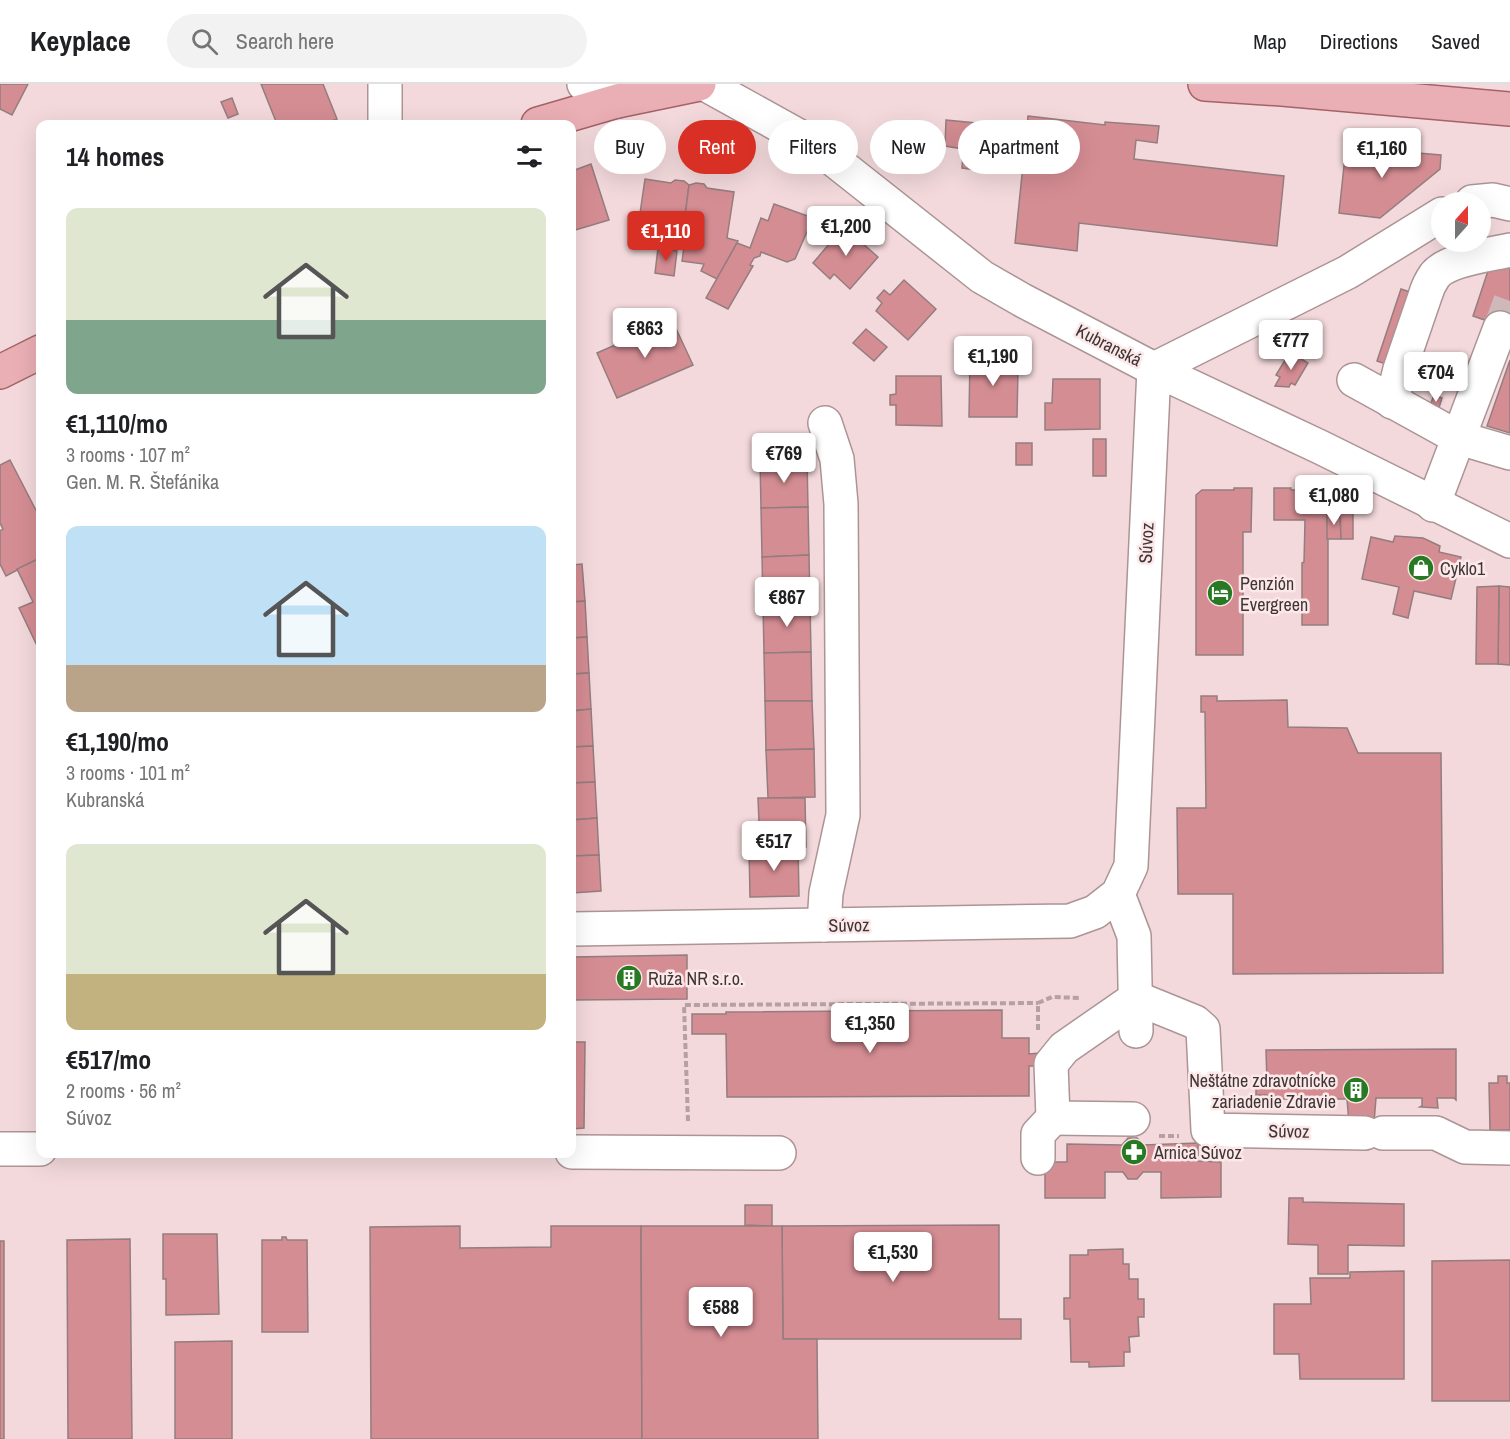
<!DOCTYPE html>
<meta charset="utf-8">
<style>
:root{--surface:#fff;--page:#f2f2f2;--text:#202124;--muted:#757577;--line:#e0e0e0;--accent:#d93025}
body{margin:0;font-family:"Archivo Narrow",sans-serif;background:var(--page);color:var(--text);height:100vh;display:flex;flex-direction:column;font-size:22px;white-space:nowrap}
*{box-sizing:border-box;margin:0}
p{font-size:20px;color:var(--muted)}
.icon{flex:none;width:33px;height:33px;fill:none;stroke:currentColor;stroke-width:2;stroke-linecap:round;stroke-linejoin:round}
.map{position:relative;flex:1;overflow:hidden}
.panel{position:absolute;left:36px;top:36px;width:540px;height:1038px;display:flex;flex-direction:column;background:var(--surface);border-radius:12px;box-shadow:0 6px 24px #0002}
.panel>*{flex:none}
.top-card{position:absolute;left:594px;top:36px;width:570px;height:54px;display:flex;gap:12px}
.needle{width:39px;rotate:21deg}
.buttons{position:absolute;left:1431px;top:108px;display:grid;gap:12px}
.buttons a{display:grid;place-items:center;width:60px;height:60px;border-radius:50%;background:var(--surface);box-shadow:0 6px 24px #0002;font-size:30px}
.price{position:absolute;translate:-50% -51px;padding:0 14px;border-radius:6px;background:#fff;color:#222;font-size:20px;line-height:39px;filter:drop-shadow(0 2px 3px #0008)}
.price::after{content:'';position:absolute;left:50%;top:36px;width:18px;height:14px;margin-left:-9px;background:inherit;clip-path:polygon(0 0,100% 0,50% 100%)}
.price.current{background:var(--accent);color:#fff}
ul{padding:0;list-style:none}
li{display:grid;align-content:center;gap:12px;height:318px;padding:0 30px}
li span{display:grid;place-items:center;height:186px;border-radius:12px;color:#555}
li>.icon{margin-inline-start:auto}
span .icon{width:108px;height:108px;fill:#fffc;stroke-width:1}
li b{font-size:26px}
h2{display:flex;justify-content:space-between;align-items:center;height:72px;padding:0 30px;font-size:26px}
.chip{padding:0 21px;border-radius:27px;background:var(--surface);box-shadow:0 6px 24px #0002;font-size:21px;line-height:54px}
.chip.current{background:var(--accent);color:#fff}
header{display:flex;align-items:center;gap:36px;box-sizing:border-box;height:84px;padding:0 30px;background:var(--surface);border-bottom:2px solid var(--line)}
header strong{font-size:28px}
nav{display:flex;gap:33px;margin-inline-start:auto;font-size:21px}
.search{width:420px;height:54px;background:var(--page);display:flex;align-items:center;gap:15px;box-sizing:border-box;padding:0 21px;border-radius:33px;color:var(--muted);font-size:22px}
.map>svg:first-child{display:block}
</style>
<header>
<strong>Keyplace</strong>
<div class="search"><svg class="icon" aria-label="search" viewBox="0 0 24 24"><circle cx="10" cy="10" r="6"/><path d="M15 15l6 6"/></svg>Search here</div>
<nav><a>Map</a><a>Directions</a><a>Saved</a></nav>
</header>
<div class="map">
<svg width="1510" height="1355" viewBox="0 0 1510 1355">
<rect width="100%" height="100%" fill="#f3d9db"/>
<g fill="#d48d93" stroke="#947d7e" stroke-width="1.5">
<polygon points="0,0 28,0 12,31 0,25"/>
<polygon points="261,0 323,0 337,35 324,40 277,40"/>
<polygon points="232,14 238,30 228,34 221,18"/>
<polygon points="1028,32 1105,41 1105,38 1159,42 1157,59 1136,56 1134,75 1284,92 1277,162 1079,139 1077,167 1015,159"/>
<polygon points="946,36 1027,44 1024,71 991,67 989,81 985,87 962,84 963,65 945,62"/>
<polygon points="1346,63 1441,71 1440,85 1380,134 1339,129"/>
<polygon points="591,80 609,136 572,147 572,87"/>
<polygon points="645,95 671,99 675,96 684,97 689,101 683,148 638,143"/>
<polygon points="696,99 704,100 707,104 734,108 727,154 738,157 717,195 701,187 704,180 682,177 686,149 683,148 689,101"/>
<polygon points="774,120 813,134 795,175 787,178 761,168 760,172 754,174 750,181 753,182 728,225 706,214 737,159 750,164 761,134 768,137"/>
<polygon points="850,142 857,144 861,149 861,158 878,173 850,205 834,190 830,195 813,179 841,146"/>
<polygon points="658,164 677,167 674,192 655,189"/>
<polygon points="1491,178 1510,184 1510,245 1473,232"/>
<polygon points="904,196 936,225 908,256 876,227 882,219 877,214 884,206 890,211"/>
<polygon points="1401,205 1437,217 1413,289 1377,277"/>
<polygon points="672,236 693,281 617,314 597,269"/>
<polygon points="866,245 887,263 874,277 853,259"/>
<polygon points="1290,268 1308,279 1295,301 1291,299 1289,303 1275,302 1280,293 1276,291"/>
<polygon points="970,272 992,272 992,274 1007,274 1015,278 1018,285 1017,333 969,333"/>
<polygon points="1510,276 1510,349 1487,342"/>
<polygon points="896,292 941,292 942,342 896,341 896,321 890,321 890,311 896,310"/>
<polygon points="1053,295 1100,295 1100,345 1045,346 1045,319 1052,319"/>
<polygon points="1434,311 1442,314 1438,327 1429,324"/>
<rect x="1093" y="355" width="13" height="37"/>
<rect x="1016" y="359" width="16" height="22"/>
<polygon points="807,375 808,423 761,424 760,376"/>
<polygon points="10,376 40,434 40,474 6,492 0,480 0,447 3,445 0,439 0,381"/>
<polygon points="1234,404 1252,404 1251,448 1243,448 1243,571 1196,571 1196,411 1202,406 1234,406"/>
<polygon points="1274,404 1291,404 1291,406 1328,406 1328,541 1302,541 1302,479 1304,478 1305,436 1274,436"/>
<polygon points="808,423 809,471 762,473 761,424"/>
<polygon points="1327,428 1340,428 1341,455 1327,455"/>
<polygon points="1340,428 1353,429 1353,455 1341,455"/>
<polygon points="1395,452 1423,454 1440,462 1439,468 1461,473 1451,515 1414,507 1408,534 1393,530 1399,503 1362,495 1371,453 1393,458"/>
<polygon points="809,471 810,520 763,520 762,473"/>
<polygon points="40,474 40,568 19,524 33,518 17,485"/>
<polygon points="582,480 585,517 572,518 572,481"/>
<polygon points="1499,502 1510,503 1510,581 1498,580"/>
<polygon points="1499,502 1498,580 1476,580 1477,503"/>
<polygon points="585,517 587,553 572,554 572,518"/>
<polygon points="763,520 810,520 811,568 764,569"/>
<polygon points="587,553 589,589 572,590 572,554"/>
<polygon points="811,568 812,617 765,617 764,569"/>
<polygon points="589,589 591,625 572,627 572,590"/>
<polygon points="1201,612 1217,612 1217,617 1287,616 1288,643 1347,644 1358,669 1441,669 1443,889 1233,890 1233,810 1178,810 1177,724 1206,724 1205,628 1201,628"/>
<polygon points="765,617 812,617 814,665 766,666"/>
<polygon points="591,625 593,662 572,663 572,627"/>
<polygon points="593,662 595,698 572,699 572,663"/>
<polygon points="814,665 815,713 768,714 766,666"/>
<polygon points="595,698 597,734 572,736 572,699"/>
<polygon points="758,714 805,714 806,763 760,763"/>
<polygon points="597,734 599,771 572,772 572,736"/>
<polygon points="798,763 799,812 750,813 749,764"/>
<polygon points="599,771 601,807 572,809 572,772"/>
<polygon points="687,871 687,915 572,916 572,873"/>
<polygon points="1002,926 1002,954 1029,954 1029,970 1039,969 1039,982 1029,982 1029,1012 727,1013 726,950 692,950 692,930 726,930 726,928"/>
<polygon points="572,958 585,958 584,1044 572,1045"/>
<polygon points="1456,965 1456,1016 1454,1014 1437,1014 1438,1024 1420,1023 1422,1022 1422,1014 1376,1014 1374,1039 1349,1039 1347,1015 1269,1015 1269,1018 1267,1017 1267,1011 1256,1011 1256,1000 1267,1000 1266,966"/>
<polygon points="1498,992 1507,992 1507,999 1510,999 1510,1046 1490,1046 1489,999 1498,999"/>
<polygon points="1128,1054 1137,1054 1143,1061 1198,1059 1198,1077 1221,1078 1221,1113 1161,1114 1161,1088 1143,1088 1137,1095 1128,1095 1123,1088 1105,1088 1105,1114 1045,1114 1045,1078 1067,1078 1067,1060 1122,1061"/>
<polygon points="1289,1114 1303,1114 1303,1118 1404,1120 1404,1162 1348,1161 1348,1190 1318,1190 1318,1161 1288,1160"/>
<polygon points="745,1121 772,1121 772,1142 745,1141"/>
<polygon points="999,1141 999,1235 1021,1235 1021,1255 783,1255 782,1142"/>
<polygon points="460,1142 460,1164 551,1163 551,1142 641,1142 642,1355 371,1355 370,1143"/>
<polygon points="641,1142 782,1142 783,1255 817,1255 818,1355 642,1355"/>
<polygon points="163,1150 217,1150 219,1230 166,1231 166,1195 163,1195"/>
<polygon points="282,1153 286,1153 287,1156 307,1156 308,1248 262,1248 262,1156 282,1156"/>
<polygon points="130,1155 132,1355 68,1355 67,1156"/>
<rect x="0" y="1157" width="4" height="198"/>
<polygon points="1123,1165 1123,1180 1129,1180 1129,1195 1138,1195 1138,1215 1144,1215 1144,1233 1138,1233 1139,1252 1129,1253 1130,1268 1124,1268 1124,1282 1089,1283 1089,1278 1071,1278 1070,1235 1064,1235 1064,1214 1070,1214 1070,1171 1088,1171 1088,1166"/>
<polygon points="1510,1176 1510,1317 1432,1317 1432,1177"/>
<polygon points="1404,1187 1404,1295 1300,1295 1299,1270 1274,1270 1274,1220 1311,1220 1310,1194 1350,1194 1350,1188"/>
<polygon points="232,1257 232,1355 175,1355 175,1258"/>
</g>
<g fill="none" stroke-linecap="round" stroke-linejoin="round">
<polyline stroke="#cfb8ba" stroke-width="33" stroke-dasharray="33 16" stroke-linecap="butt" points="1500,244 1510,217"/>
<g stroke="#ac9495" stroke-width="36">
<g id="minor">
<polyline points="584,0 617,17"/>
<polyline points="705,0 815,61 982,193 1022,216 1154,285 1320,363 1510,457"/>
<polyline points="385,40 385,0"/>
<polyline points="1472,118 1493,116 1510,120"/>
<polyline points="1354,296 1459,354 1510,369"/>
<path d="M1392 318 1400 285 1425 212C1427 205 1430 198 1435 191 1448 175 1489 171 1510 166"/>
<polyline points="1433,421 1500,244"/>
<polyline points="1118,810 1134,852 1136,947"/>
<polyline points="824,841 826,809 843,731 841,420 837,375 825,339"/>
<polyline points="572,845 1070,837 1095,828 1118,810 1131,782 1154,285 1348,188 1442,130"/>
<polyline points="1133,1035 1053,1034 1051,980 1064,964 1136,914 1195,938 1203,945 1208,1046 1365,1049"/>
<polyline points="1383,1049 1436,1049 1465,1063 1510,1064"/>
<polyline points="0,1065 40,1065"/>
<polyline points="572,1068 779,1069"/>
<polyline points="1038,1074 1038,1050 1053,1034"/>
</g>
</g>
<g stroke="#a56268" stroke-width="36">
<g id="major">
<polyline points="1205,0 1282,5 1510,25"/>
<polyline points="538,40 617,17 699,0"/>
<polyline points="0,288 40,268"/>
</g>
</g>
<g stroke="#b5a1a2" stroke-width="4" stroke-dasharray="6 3" stroke-linecap="butt">
<polyline points="1038,946 1038,919 1052,913 1081,914"/>
<polyline points="688,1037 684,921 1038,919"/>
<polyline points="1159,1052 1179,1052"/>
</g>
<use href="#minor" stroke="#fff" stroke-width="33"/>
<use href="#major" stroke="#eaafb5" stroke-width="33"/>
</g>
<defs>
<g id="shop-disc" transform="scale(1.35)"><circle r="9.5" fill="#287923" stroke="#fde8e9"/><path d="M-5-2.5h2.3a2.7 3.5 0 0 1 5.4 0H5L5.5 6h-11ZM-1.5-2.5h3a1.5 2.3 0 0 0-3 0Z" fill="#fff"/></g>
<g id="hotel-disc" transform="scale(1.35)"><circle r="9.5" fill="#287923" stroke="#fde8e9"/><path d="M-6-4.5h1.5V1H6V5H4.5V3h-9V5H-6ZM-4 0a1.8 1.8 0 1 1 3.6 0ZM.5 0V-2.5h3Q6-2.5 6 0Z" fill="#fff"/></g>
<g id="building-disc" transform="scale(1.35)"><circle r="9.5" fill="#287923" stroke="#fde8e9"/><path d="M-4-6H4V6H1V3H-1V6H-4ZM-2.5-4.3h1.7v1.8h-1.7ZM.8-4.3h1.7v1.8H.8ZM-2.5-1h1.7V.8h-1.7ZM.8-1h1.7V.8H.8Z" fill="#fff"/></g>
<g id="pharmacy-disc" transform="scale(1.35)"><circle r="9.5" fill="#287923" stroke="#fde8e9"/><path d="M-2-6h4v4h4v4h-4v4h-4v-4h-4v-4h4Z" fill="#fff"/></g>
</defs>
<g fill-rule="evenodd">
<use href="#shop-disc" x="1421" y="484"/>
<use href="#hotel-disc" x="1220" y="509"/>
<use href="#building-disc" x="629" y="894"/>
<use href="#building-disc" x="1356" y="1006"/>
<use href="#pharmacy-disc" x="1134" y="1068"/>
</g>
<g text-anchor="middle" dominant-baseline="central" stroke-width="5" stroke-linejoin="round" paint-order="stroke">
<g font-size="18" fill="#3e3535" stroke="#fde8e9">
<text transform="translate(1109 261) rotate(27)">Kubranská</text>
<text transform="translate(1146 459) rotate(-87)">Súvoz</text>
<text transform="translate(849 841) rotate(-1)">Súvoz</text>
<text transform="translate(1289 1047) rotate(1)">Súvoz</text>
</g>
<g font-size="18" fill="#3e3535" stroke="#fde8e9" text-anchor="start">
<text x="1440" y="484">Cyklo1</text>
<text x="1240" y="499">Penzión<tspan x="1240" dy="21">Evergreen</tspan></text>
<text x="648" y="894">Ruža NR s.r.o.</text>
<text x="1336" y="996" text-anchor="end">Neštátne zdravotnícke<tspan x="1336" dy="21">zariadenie Zdravie</tspan></text>
<text x="1154" y="1068">Arnica Súvoz</text>
</g>
</g>
</svg>
<div class="buttons">
<a><svg class="needle" viewBox="-14 -14 28 28"><path d="M0-13l5 13h-10z" fill="#e53935"/><path d="M0 13l5-13h-10z" fill="#757577"/></svg></a>
</div>
<b class="price" style="left:1382px;top:95px">€1,160</b>
<b class="price" style="left:846px;top:173px">€1,200</b>
<b class="price current" style="left:666px;top:178px">€1,110</b>
<b class="price" style="left:645px;top:275px">€863</b>
<b class="price" style="left:1291px;top:287px">€777</b>
<b class="price" style="left:993px;top:303px">€1,190</b>
<b class="price" style="left:1436px;top:319px">€704</b>
<b class="price" style="left:784px;top:400px">€769</b>
<b class="price" style="left:1334px;top:442px">€1,080</b>
<b class="price" style="left:787px;top:544px">€867</b>
<b class="price" style="left:774px;top:788px">€517</b>
<b class="price" style="left:870px;top:970px">€1,350</b>
<b class="price" style="left:893px;top:1199px">€1,530</b>
<b class="price" style="left:721px;top:1254px">€588</b>
<div class="top-card">
<a class="chip">Buy</a>
<a class="chip current">Rent</a>
<a class="chip">Filters</a>
<a class="chip">New</a>
<a class="chip">Apartment</a>
</div>
<section class="panel">
<h2>14 homes<svg class="icon" aria-label="filters" viewBox="0 0 24 24"><path d="M4 7h16M4 17h16"/><circle cx="9" cy="7" r="2"/><circle cx="15" cy="17" r="2"/></svg></h2>
<ul>
<li><span style="background:linear-gradient(#dfe7d0 60%,#7fa58c 0)"><svg class="icon" aria-label="home" viewBox="0 0 24 24"><path d="M3 11l9-7 9 7M6 9v11h12V9"/></svg></span><div><b>€1,110/mo</b><p>3 rooms · 107 m²</p><p>Gen. M. R. Štefánika</p></div></li>
<li><span style="background:linear-gradient(#bfe0f5 75%,#b9a48a 0)"><svg class="icon" aria-label="home" viewBox="0 0 24 24"><path d="M3 11l9-7 9 7M6 9v11h12V9"/></svg></span><div><b>€1,190/mo</b><p>3 rooms · 101 m²</p><p>Kubranská</p></div></li>
<li><span style="background:linear-gradient(#dfe7d0 70%,#c2b280 0)"><svg class="icon" aria-label="home" viewBox="0 0 24 24"><path d="M3 11l9-7 9 7M6 9v11h12V9"/></svg></span><div><b>€517/mo</b><p>2 rooms · 56 m²</p><p>Súvoz</p></div></li>
</ul>
</section>
</div>
